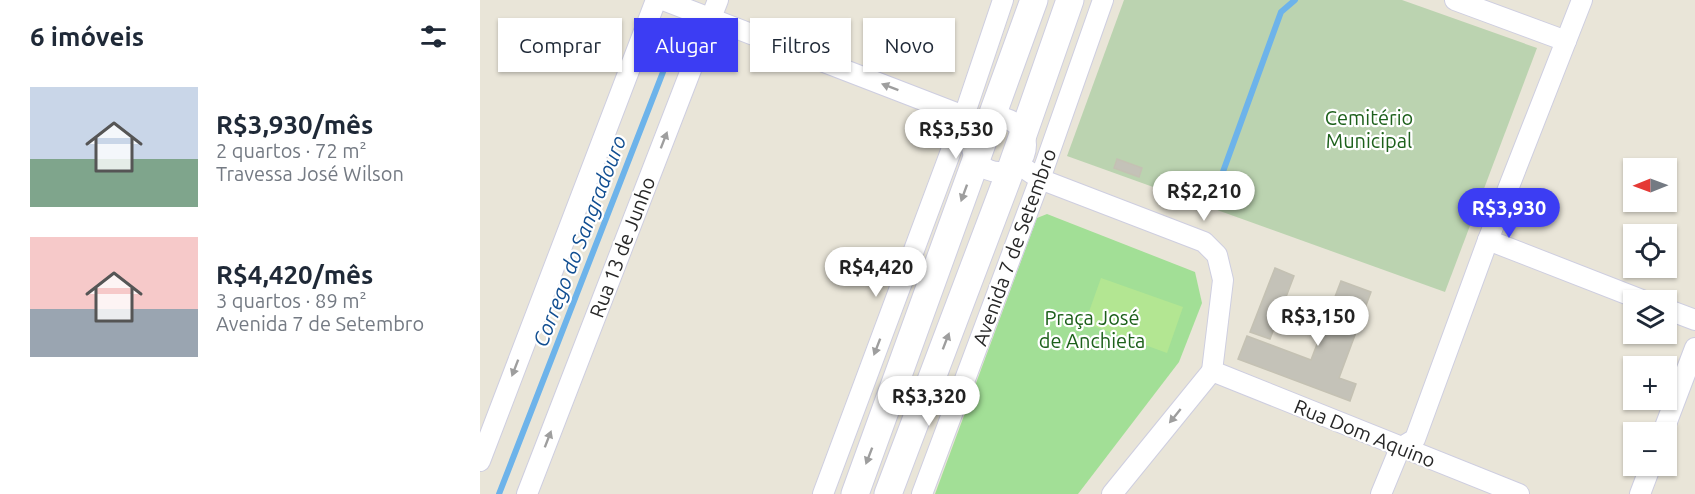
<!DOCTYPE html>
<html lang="pt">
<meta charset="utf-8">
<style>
:root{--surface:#fff;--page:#f6f6f7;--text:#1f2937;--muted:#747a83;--accent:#3c3df3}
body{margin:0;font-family:Ubuntu,sans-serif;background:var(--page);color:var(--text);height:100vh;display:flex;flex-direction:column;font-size:22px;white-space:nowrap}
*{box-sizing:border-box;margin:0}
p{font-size:20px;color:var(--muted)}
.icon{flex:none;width:33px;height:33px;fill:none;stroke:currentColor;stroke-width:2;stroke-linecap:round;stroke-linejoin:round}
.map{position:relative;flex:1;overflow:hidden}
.panel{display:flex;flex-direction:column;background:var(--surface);width:480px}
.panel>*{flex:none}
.guide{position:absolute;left:18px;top:18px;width:570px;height:54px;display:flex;gap:12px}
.needle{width:39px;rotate:269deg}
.tools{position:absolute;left:1143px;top:158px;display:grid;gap:12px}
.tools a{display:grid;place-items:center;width:54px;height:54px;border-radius:0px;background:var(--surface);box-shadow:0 2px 4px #0004;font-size:30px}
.price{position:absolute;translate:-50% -51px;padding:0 14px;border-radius:21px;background:#fff;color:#222;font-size:20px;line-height:39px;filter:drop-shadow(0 2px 3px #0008)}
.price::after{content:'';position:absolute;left:50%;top:36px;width:18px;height:14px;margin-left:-9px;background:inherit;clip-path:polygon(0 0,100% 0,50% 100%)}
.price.active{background:var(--accent);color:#fff}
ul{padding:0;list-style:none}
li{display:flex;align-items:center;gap:18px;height:150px;padding:0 30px}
li span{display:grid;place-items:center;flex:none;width:168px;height:120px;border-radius:0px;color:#555}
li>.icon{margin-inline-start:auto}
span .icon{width:72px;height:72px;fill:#fffc;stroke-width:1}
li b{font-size:26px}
h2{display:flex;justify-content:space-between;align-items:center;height:72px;padding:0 30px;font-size:26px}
.chip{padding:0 21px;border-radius:0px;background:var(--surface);box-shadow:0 2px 4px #0004;font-size:21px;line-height:54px}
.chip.active{background:var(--accent);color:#fff}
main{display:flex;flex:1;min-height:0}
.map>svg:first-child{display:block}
</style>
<main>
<section class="panel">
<h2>6 imóveis<svg class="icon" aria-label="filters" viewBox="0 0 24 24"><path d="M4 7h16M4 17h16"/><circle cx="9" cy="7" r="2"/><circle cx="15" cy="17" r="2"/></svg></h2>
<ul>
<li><span style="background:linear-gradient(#c9d6e8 60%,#7fa58c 0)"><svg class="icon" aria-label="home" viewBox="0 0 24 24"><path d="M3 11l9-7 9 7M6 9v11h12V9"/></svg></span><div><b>R$3,930/mês</b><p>2 quartos · 72 m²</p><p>Travessa José Wilson</p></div></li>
<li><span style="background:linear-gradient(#f6c9c9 60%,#9aa5b1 0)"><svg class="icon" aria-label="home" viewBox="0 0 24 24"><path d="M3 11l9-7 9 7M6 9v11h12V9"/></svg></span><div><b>R$4,420/mês</b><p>3 quartos · 89 m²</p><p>Avenida 7 de Setembro</p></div></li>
</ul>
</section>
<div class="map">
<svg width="1215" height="494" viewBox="0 0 1215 494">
<rect width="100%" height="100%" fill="#e9e5d8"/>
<polygon fill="#a2df96" points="567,214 715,272 722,303 699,362 598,494 455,494 557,218"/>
<polygon fill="#bbd3b0" points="644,0 922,0 1057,48 965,292 587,156"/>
<polygon fill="#b3e692" points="621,278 703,307 687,353 605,323"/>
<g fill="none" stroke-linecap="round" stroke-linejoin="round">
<g stroke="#6db3ea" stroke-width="6">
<polyline points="732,202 801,12 815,0"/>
<polyline points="19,494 211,0"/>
</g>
</g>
<g fill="#c4c2b8" stroke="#c4c1b3" stroke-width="1.5">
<polygon points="637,159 662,168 659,177 634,168"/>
<polygon points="795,268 814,276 790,339 770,332"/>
<polygon points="861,281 891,292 859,378 876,384 870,401 758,359 767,336 831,360"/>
</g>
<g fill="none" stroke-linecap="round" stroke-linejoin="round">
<g stroke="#cecee0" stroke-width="22">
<g id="street">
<polyline points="183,0 484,116 492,123"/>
<polyline points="975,0 1086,41"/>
<circle cx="519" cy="145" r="27"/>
<polyline points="538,164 560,179 724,242 737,255 743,280 732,371"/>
<polyline points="1008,240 1162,300"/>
<polyline points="1186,309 1215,320"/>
<polyline points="732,371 1039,494"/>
<polyline points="1183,432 1215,348"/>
<polyline points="0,461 176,0"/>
<polyline points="47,494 238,0"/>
<polyline points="343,494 484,116 523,0"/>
<polyline points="442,494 560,179 623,0"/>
<polyline points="632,494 732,371"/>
<polyline points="901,494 920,448 935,439 1008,240 1102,0"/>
<polyline points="1160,494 1171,465"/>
</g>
</g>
<g stroke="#cecee0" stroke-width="29">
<g id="secondary">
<polyline points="375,494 554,0"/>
<polyline points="408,494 531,169 590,0"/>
</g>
</g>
<use href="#street" stroke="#fff" stroke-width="20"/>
<use href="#secondary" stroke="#fff" stroke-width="27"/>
</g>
<defs><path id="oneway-solid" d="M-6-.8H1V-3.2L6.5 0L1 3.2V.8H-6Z" transform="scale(1.5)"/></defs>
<g fill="#9e9e9e">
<use href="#oneway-solid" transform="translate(410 87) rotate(-159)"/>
<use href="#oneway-solid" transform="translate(184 140) rotate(-69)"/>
<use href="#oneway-solid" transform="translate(484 193) rotate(110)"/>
<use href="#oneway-solid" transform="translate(466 341) rotate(-69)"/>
<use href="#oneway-solid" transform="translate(397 347) rotate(111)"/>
<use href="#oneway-solid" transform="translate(35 368) rotate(111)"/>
<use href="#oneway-solid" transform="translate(695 416) rotate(129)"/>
<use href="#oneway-solid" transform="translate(68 439) rotate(-69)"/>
<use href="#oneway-solid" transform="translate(389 456) rotate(111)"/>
</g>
<g text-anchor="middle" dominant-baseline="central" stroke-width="4.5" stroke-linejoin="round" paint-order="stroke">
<g font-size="20" fill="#1d601b" stroke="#fff">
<text x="889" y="117">Cemitério<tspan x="889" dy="23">Municipal</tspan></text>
<text x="612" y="317">Praça José<tspan x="612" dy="23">de Anchieta</tspan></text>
</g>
<g font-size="20" fill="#272727" stroke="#fff">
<text transform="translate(142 247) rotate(-69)">Rua 13 de Junho</text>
<text transform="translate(534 247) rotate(-70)">Avenida 7 de Setembro</text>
<text transform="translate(885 433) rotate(22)">Rua Dom Aquino</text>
</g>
<g font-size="21" font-style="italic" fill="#114e91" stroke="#fff">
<text transform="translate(99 241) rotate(-69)">Corrego do Sangradouro</text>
</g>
</g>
</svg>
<div class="tools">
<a><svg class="needle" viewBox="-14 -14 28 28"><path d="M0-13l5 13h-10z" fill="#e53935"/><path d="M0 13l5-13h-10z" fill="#747a83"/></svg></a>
<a><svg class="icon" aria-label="locate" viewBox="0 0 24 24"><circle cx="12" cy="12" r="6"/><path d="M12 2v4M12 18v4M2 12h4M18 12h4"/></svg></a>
<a><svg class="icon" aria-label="layers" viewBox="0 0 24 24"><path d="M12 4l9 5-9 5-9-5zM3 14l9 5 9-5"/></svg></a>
<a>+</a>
<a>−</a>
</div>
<b class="price" style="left:476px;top:160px">R$3,530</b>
<b class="price" style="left:724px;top:222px">R$2,210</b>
<b class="price active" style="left:1029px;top:239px">R$3,930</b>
<b class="price" style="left:396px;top:298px">R$4,420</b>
<b class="price" style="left:838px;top:347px">R$3,150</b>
<b class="price" style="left:449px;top:427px">R$3,320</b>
<div class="guide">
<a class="chip">Comprar</a>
<a class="chip active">Alugar</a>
<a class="chip">Filtros</a>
<a class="chip">Novo</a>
</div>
</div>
</main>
